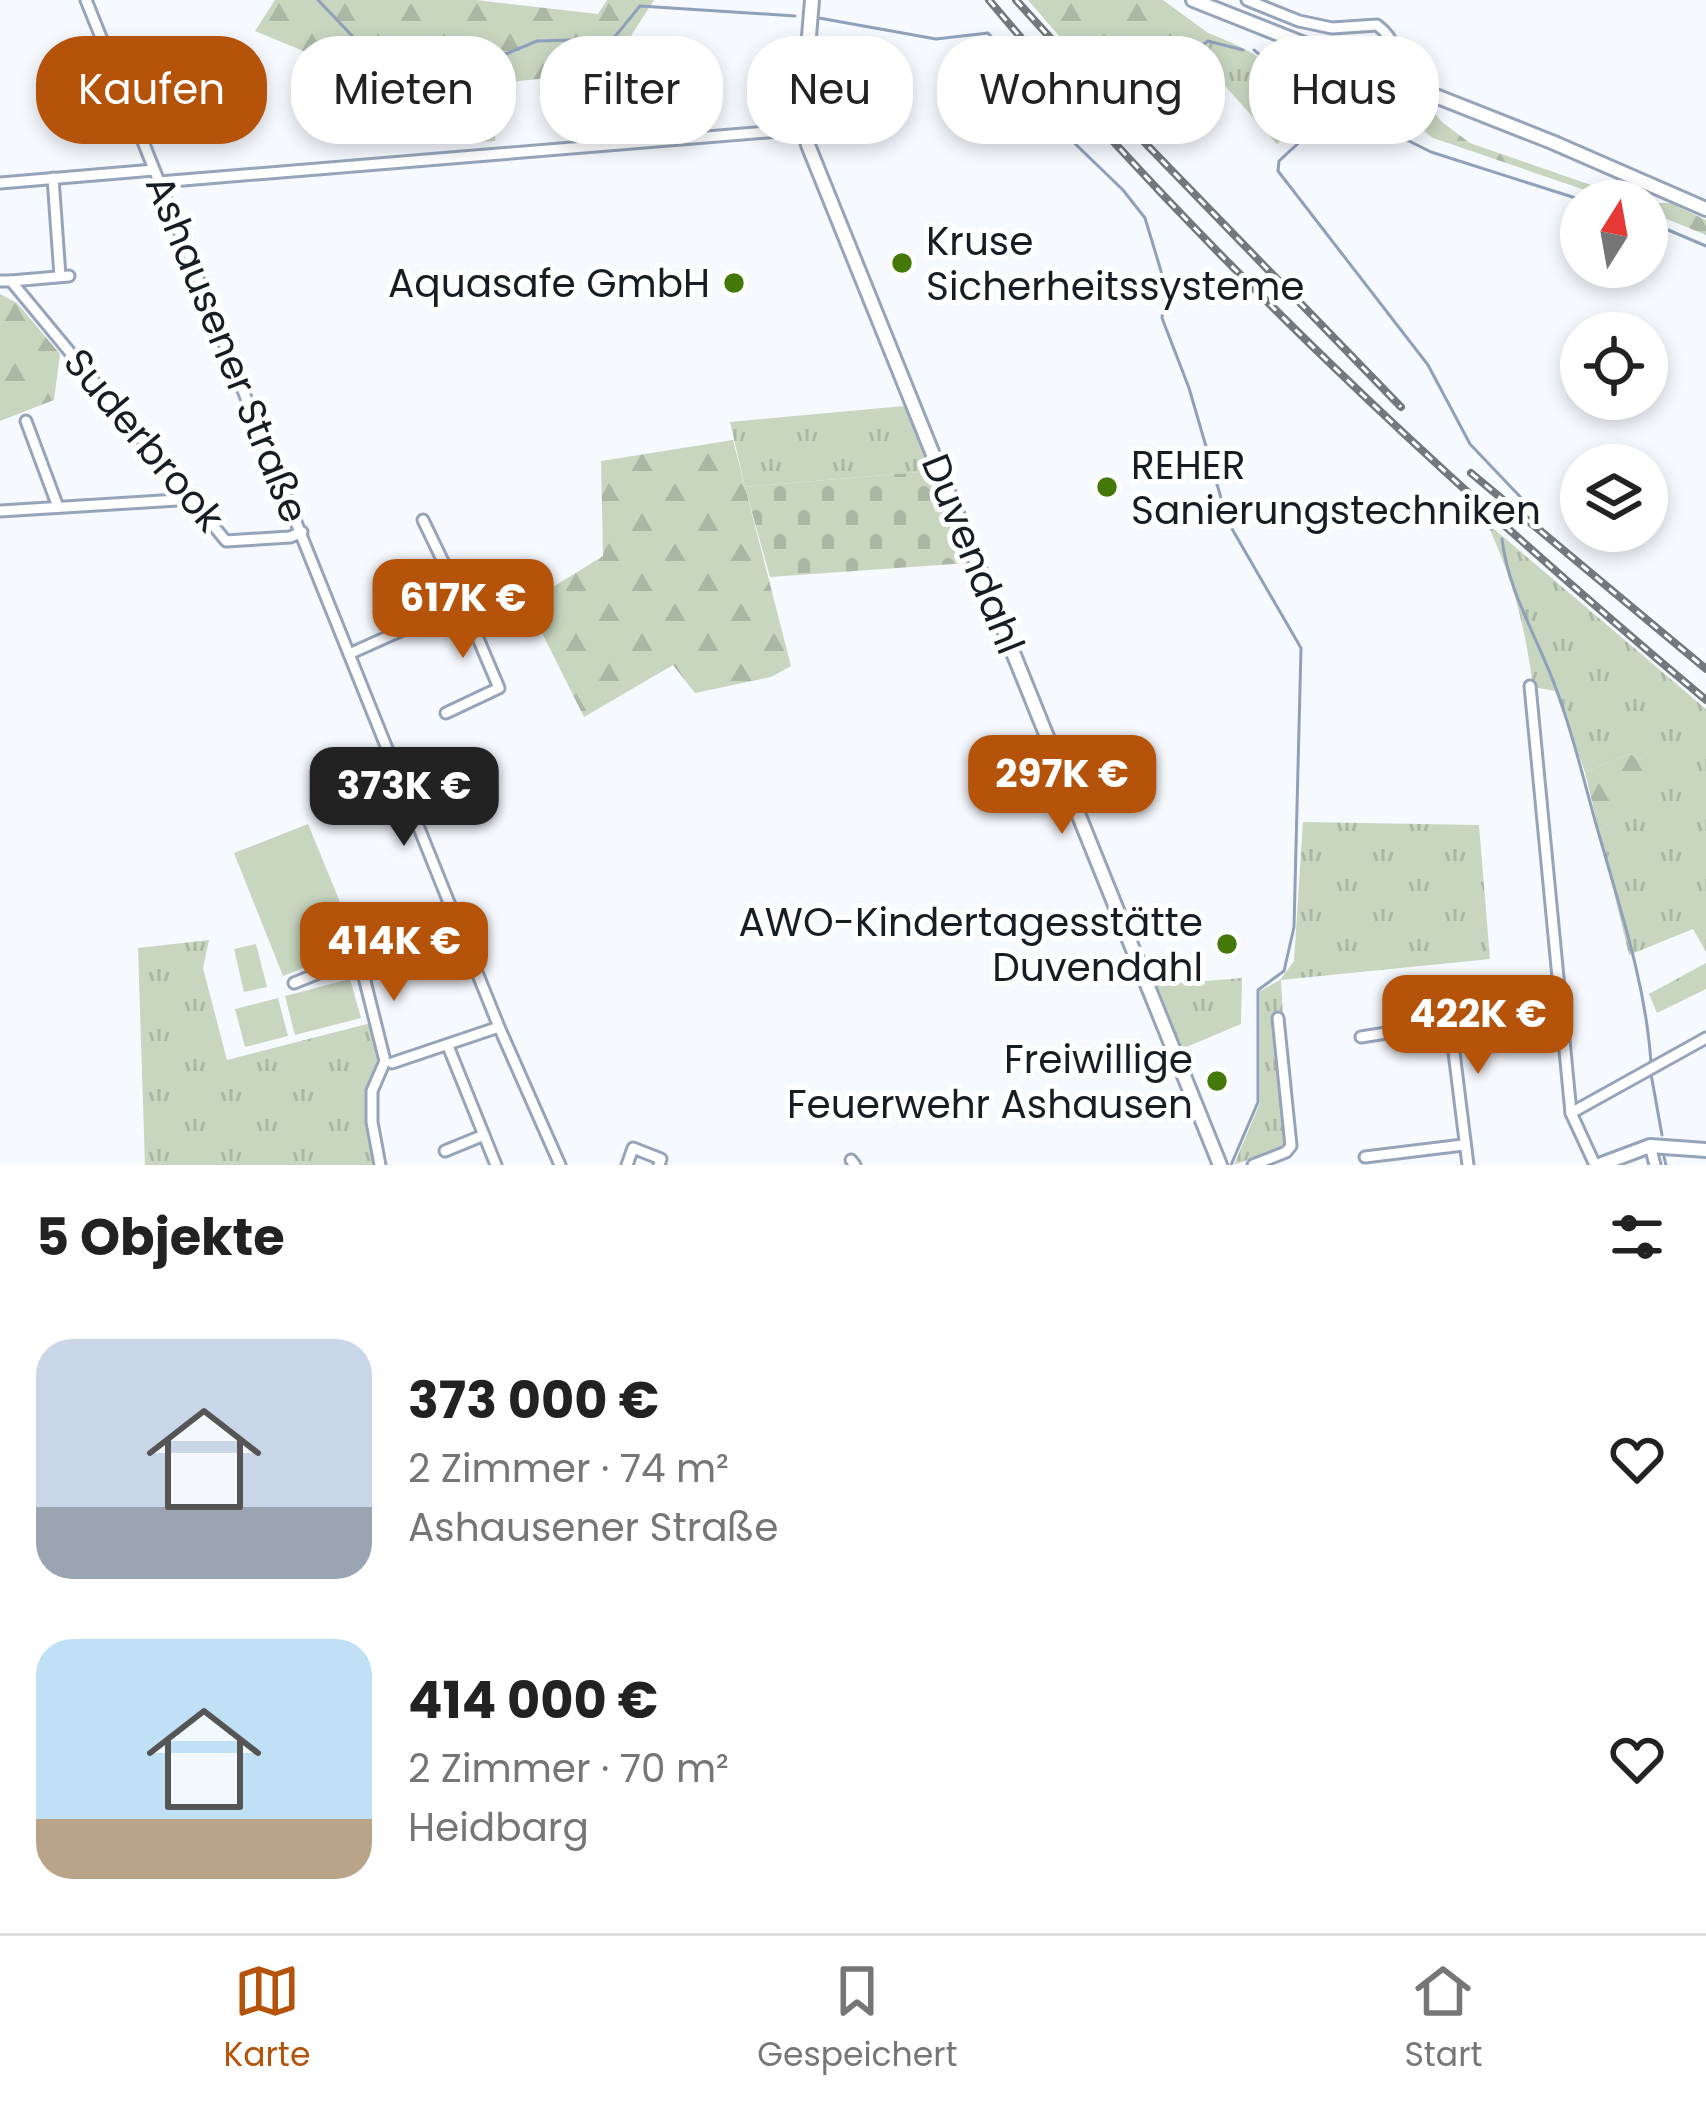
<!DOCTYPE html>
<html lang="de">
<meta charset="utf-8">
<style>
:root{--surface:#fff;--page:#f2f2f2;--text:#222;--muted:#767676;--line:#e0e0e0;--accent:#b45309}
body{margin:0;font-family:Poppins,sans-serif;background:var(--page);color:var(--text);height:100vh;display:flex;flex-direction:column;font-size:45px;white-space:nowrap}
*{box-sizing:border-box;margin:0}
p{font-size:39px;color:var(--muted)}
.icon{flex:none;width:66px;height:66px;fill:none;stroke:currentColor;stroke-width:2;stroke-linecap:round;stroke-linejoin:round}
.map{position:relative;height:1165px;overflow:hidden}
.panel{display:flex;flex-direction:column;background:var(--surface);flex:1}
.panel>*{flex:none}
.guide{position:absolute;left:36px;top:36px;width:1635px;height:108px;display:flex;gap:24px}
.needle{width:78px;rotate:11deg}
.buttons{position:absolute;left:1560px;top:180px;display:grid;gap:24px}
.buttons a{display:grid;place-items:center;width:108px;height:108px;border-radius:50%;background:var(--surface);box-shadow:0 6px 18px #0003;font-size:60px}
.price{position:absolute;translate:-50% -102px;padding:0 27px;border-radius:24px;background:var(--accent);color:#fff;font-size:39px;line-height:78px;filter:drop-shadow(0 3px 6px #0008)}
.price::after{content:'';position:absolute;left:50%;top:72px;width:36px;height:27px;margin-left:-18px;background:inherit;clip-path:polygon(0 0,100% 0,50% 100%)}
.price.on{background:#222;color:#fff}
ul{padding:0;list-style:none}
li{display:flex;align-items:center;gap:36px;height:300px;padding:0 36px}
li span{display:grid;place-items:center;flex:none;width:336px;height:240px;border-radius:36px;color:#555}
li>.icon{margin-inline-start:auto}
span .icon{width:144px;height:144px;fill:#fffc;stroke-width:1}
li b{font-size:51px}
h2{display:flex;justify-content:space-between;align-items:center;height:144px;padding:0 36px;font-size:51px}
.pill{padding:0 42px;border-radius:48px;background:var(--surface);box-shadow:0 6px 18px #0003;font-size:42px;line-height:108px}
.pill.on{background:var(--accent);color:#fff}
.tab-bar{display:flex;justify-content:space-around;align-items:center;height:168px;border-top:3px solid var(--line);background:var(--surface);font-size:33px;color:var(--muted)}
.tab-bar a{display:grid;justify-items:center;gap:6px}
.tab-bar .on{color:var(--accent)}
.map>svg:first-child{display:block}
</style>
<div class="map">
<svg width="1706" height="1165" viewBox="0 0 1706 1165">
<defs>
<pattern id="grass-tufts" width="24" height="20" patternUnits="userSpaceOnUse" patternTransform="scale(3)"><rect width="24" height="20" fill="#c8d6c0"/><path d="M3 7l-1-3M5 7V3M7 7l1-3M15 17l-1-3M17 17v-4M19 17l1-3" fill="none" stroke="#abb7a5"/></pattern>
<pattern id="forest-firs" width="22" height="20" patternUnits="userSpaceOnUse" patternTransform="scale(3)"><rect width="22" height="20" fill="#c8d6c0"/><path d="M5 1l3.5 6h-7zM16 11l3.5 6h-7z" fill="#abb7a5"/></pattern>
<pattern id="cemetery-stones" width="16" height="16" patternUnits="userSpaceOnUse" patternTransform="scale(3)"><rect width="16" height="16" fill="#c8d6c0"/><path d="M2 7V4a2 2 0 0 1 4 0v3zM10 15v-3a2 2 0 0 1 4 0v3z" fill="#abb7a5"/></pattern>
</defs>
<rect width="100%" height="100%" fill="#f6f9fe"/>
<g fill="url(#grass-tufts)">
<path d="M1208 33C1253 49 1290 77 1331 101L1277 144 1201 59 1186 58 1208 41Z"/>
<polygon points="904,406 932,471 745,487 730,422"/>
<path d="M1487 523 1706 709V952L1693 929 1629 955 1599 831 1675 770 1668 760H1643L1629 754 1585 772 1555 691 1533 687C1525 625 1513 580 1487 523Z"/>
<polygon points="1303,822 1479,825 1490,959 1281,980 1283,1016 1275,1016 1287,1145 1234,1165 1260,1103 1260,991 1280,980 1294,961"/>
<polygon points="209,940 203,968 227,1060 371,1023 378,1057 365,1093 378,1165 145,1165 138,948"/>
<polygon points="1706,963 1706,989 1657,1013 1649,994"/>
<polygon points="1242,978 1241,1024 1179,1050 1156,985"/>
</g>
<g fill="url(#forest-firs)">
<polygon points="275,0 476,0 598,14 607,0 654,0 627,42 624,70 500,83 495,141 432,144 431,104 255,31"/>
<polygon points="1028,0 1163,0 1208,33 1208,41 1186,58 1096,79"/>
<polygon points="1284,39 1421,97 1442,122 1470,143 1637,201 1617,201 1433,138 1375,93 1284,53"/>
<polygon points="1647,203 1670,203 1706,220 1706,235 1647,211"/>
<polygon points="0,294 17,303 60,354 54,400 0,421"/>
<polygon points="733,440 791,666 771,677 695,693 673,665 584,717 527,603 603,556 601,461"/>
<polygon points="1629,754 1643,760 1669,760 1676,771 1599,831 1585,772"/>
</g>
<polygon fill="url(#cemetery-stones)" points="932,471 968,563 770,577 745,487"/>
<g fill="#c8d6c0">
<polygon points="308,824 358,946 283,976 234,853"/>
<polygon points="256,944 267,987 244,992 234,949"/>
<polygon points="350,979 361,1018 295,1035 285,996"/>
<polygon points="278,998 288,1036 245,1047 235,1009"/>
</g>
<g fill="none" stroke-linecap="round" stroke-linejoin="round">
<g stroke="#8fa0bb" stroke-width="3">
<polyline points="318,0 359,43 453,87 462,102 476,108 487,100 506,54 537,41 613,39 640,6 795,16"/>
<polyline points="819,18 936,39 988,33 1060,110 1065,134 1123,190 1145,218 1161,271 1165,293 1162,318 1189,388 1228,522 1301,648 1294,927 1284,971 1258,990 1258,1102 1231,1165"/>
<polyline points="361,43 421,40"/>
<polyline points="437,45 506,54"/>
<polyline points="1254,50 1272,65 1316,84 1387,130 1431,152 1585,201"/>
<polyline points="1096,79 1186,58 1208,41 1243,50"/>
<polyline points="1343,102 1279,161 1278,171 1428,365 1470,444 1528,505"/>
<polyline points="1647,221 1706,246"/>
<polyline points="1522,512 1524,510"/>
<path d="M1502 539C1508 591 1537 637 1555 686 1574 735 1585 787 1600 838 1621 912 1646 986 1651 1063"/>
<polyline points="1651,1074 1662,1135"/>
<polyline points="1664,1157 1666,1165"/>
</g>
<g stroke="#96a4ba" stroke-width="15">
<g id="street">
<polyline points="86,0 499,1027 560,1165"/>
<path d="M1247 0 1299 21 1332 28 1377 25C1397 40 1397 54 1389 77"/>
<polyline points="53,178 60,276"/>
<polyline points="159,182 803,129"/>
<polyline points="0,183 154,170"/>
<polyline points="0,281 11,281 226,541 290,537 302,532"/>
<polyline points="11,281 69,276"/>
<polyline points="26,421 58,507"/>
<polyline points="0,511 194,499"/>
<polyline points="349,654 463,603 423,520"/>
<polyline points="1530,686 1571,1113 1595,1165"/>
<polyline points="446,713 499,688 463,603"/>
<polyline points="294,983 359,957 385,1061 372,1091 372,1122 380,1165"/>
<polyline points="1447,996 1468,1165"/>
<polyline points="1361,1037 1449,1023"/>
<polyline points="448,1046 496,1165"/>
<polyline points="392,1063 499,1027"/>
<polyline points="1571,1113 1706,1038"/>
<polyline points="1650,1146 1655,1165"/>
<polyline points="445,1151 484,1135"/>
<polyline points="1365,1157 1463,1145"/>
<polyline points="851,1160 855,1165"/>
<polyline points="627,1165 633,1148 661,1159 659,1165"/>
<polyline points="1253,1165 1286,1152 1291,1146 1278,1018"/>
</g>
</g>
<g stroke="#96a4ba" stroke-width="18">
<g id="secondary">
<polyline points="812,0 802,120 808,145 1220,1165"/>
<polyline points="1193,0 1552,142 1706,209"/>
<polyline points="1599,1165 1650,1146 1706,1150"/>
</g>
</g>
<use href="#street" stroke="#fff" stroke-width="9"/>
<use href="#secondary" stroke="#fff" stroke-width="12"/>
<g stroke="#73787e" stroke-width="8">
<g id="rail">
<path d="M989 0C1204 256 1450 485 1706 700"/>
<polyline points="1016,0 1149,147 1401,407"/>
<polyline points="1471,473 1706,669"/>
</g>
</g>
<use href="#rail" stroke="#fff" stroke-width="3" stroke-dasharray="9" stroke-linecap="butt"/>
</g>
<g fill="#447909" stroke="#fff" stroke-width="4.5">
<circle cx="902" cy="263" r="12"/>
<circle cx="734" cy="283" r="12"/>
<circle cx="1107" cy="487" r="12"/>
<circle cx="1227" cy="944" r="12"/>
<circle cx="1217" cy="1081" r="12"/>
</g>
<g text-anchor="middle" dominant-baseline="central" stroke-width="10" stroke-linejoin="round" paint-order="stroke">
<g font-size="39" fill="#181d25" stroke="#fff" text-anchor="end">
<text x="926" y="241" text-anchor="start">Kruse<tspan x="926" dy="45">Sicherheitssysteme</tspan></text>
<text x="710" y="283">Aquasafe GmbH</text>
<text x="1131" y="465" text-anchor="start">REHER<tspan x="1131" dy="45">Sanierungstechniken</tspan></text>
<text x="1203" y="922">AWO-Kindertagesstätte<tspan x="1203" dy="45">Duvendahl</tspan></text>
<text x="1193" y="1059">Freiwillige<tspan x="1193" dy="45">Feuerwehr Ashausen</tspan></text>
</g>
<g font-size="39" fill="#181d25" stroke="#fff">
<text transform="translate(227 349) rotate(68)">Ashausener Straße</text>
<text transform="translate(144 440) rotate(50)">Suderbrook</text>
<text transform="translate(973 554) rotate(68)">Duvendahl</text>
</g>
</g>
</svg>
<div class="buttons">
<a><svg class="needle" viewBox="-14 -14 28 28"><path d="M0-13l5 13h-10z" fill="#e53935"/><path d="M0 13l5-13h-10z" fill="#767676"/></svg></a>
<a><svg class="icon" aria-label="locate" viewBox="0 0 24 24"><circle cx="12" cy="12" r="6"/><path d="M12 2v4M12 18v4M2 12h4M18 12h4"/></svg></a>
<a><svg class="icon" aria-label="layers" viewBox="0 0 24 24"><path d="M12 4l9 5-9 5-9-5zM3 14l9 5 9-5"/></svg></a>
</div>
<b class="price" style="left:463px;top:661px">617K €</b>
<b class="price" style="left:1062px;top:837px">297K €</b>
<b class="price on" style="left:404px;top:849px">373K €</b>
<b class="price" style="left:394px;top:1004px">414K €</b>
<b class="price" style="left:1478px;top:1077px">422K €</b>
<div class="guide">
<a class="pill on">Kaufen</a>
<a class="pill">Mieten</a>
<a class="pill">Filter</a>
<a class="pill">Neu</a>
<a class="pill">Wohnung</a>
<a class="pill">Haus</a>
</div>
</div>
<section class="panel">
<h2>5 Objekte<svg class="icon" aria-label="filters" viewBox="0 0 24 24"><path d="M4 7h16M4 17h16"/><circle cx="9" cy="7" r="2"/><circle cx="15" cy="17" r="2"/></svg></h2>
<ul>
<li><span style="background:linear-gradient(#c9d6e8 70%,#9aa5b1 0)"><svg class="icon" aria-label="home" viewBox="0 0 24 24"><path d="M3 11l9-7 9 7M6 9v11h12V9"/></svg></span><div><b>373 000 €</b><p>2 Zimmer · 74 m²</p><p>Ashausener Straße</p></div><svg class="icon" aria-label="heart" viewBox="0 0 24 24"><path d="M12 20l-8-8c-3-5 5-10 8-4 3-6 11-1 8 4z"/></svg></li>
<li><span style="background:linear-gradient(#bfe0f5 75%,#b9a48a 0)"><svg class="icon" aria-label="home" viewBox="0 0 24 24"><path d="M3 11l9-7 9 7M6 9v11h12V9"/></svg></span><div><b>414 000 €</b><p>2 Zimmer · 70 m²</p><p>Heidbarg</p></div><svg class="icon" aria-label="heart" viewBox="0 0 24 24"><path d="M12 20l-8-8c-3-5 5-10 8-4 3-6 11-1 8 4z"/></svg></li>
</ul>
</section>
<nav class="tab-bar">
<a class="on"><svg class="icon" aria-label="map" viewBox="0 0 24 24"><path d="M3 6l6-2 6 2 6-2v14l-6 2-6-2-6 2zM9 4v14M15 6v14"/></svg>Karte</a>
<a><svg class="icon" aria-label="saved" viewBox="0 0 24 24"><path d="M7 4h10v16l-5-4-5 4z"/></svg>Gespeichert</a>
<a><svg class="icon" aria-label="home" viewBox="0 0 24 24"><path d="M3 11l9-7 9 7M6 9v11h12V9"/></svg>Start</a>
</nav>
